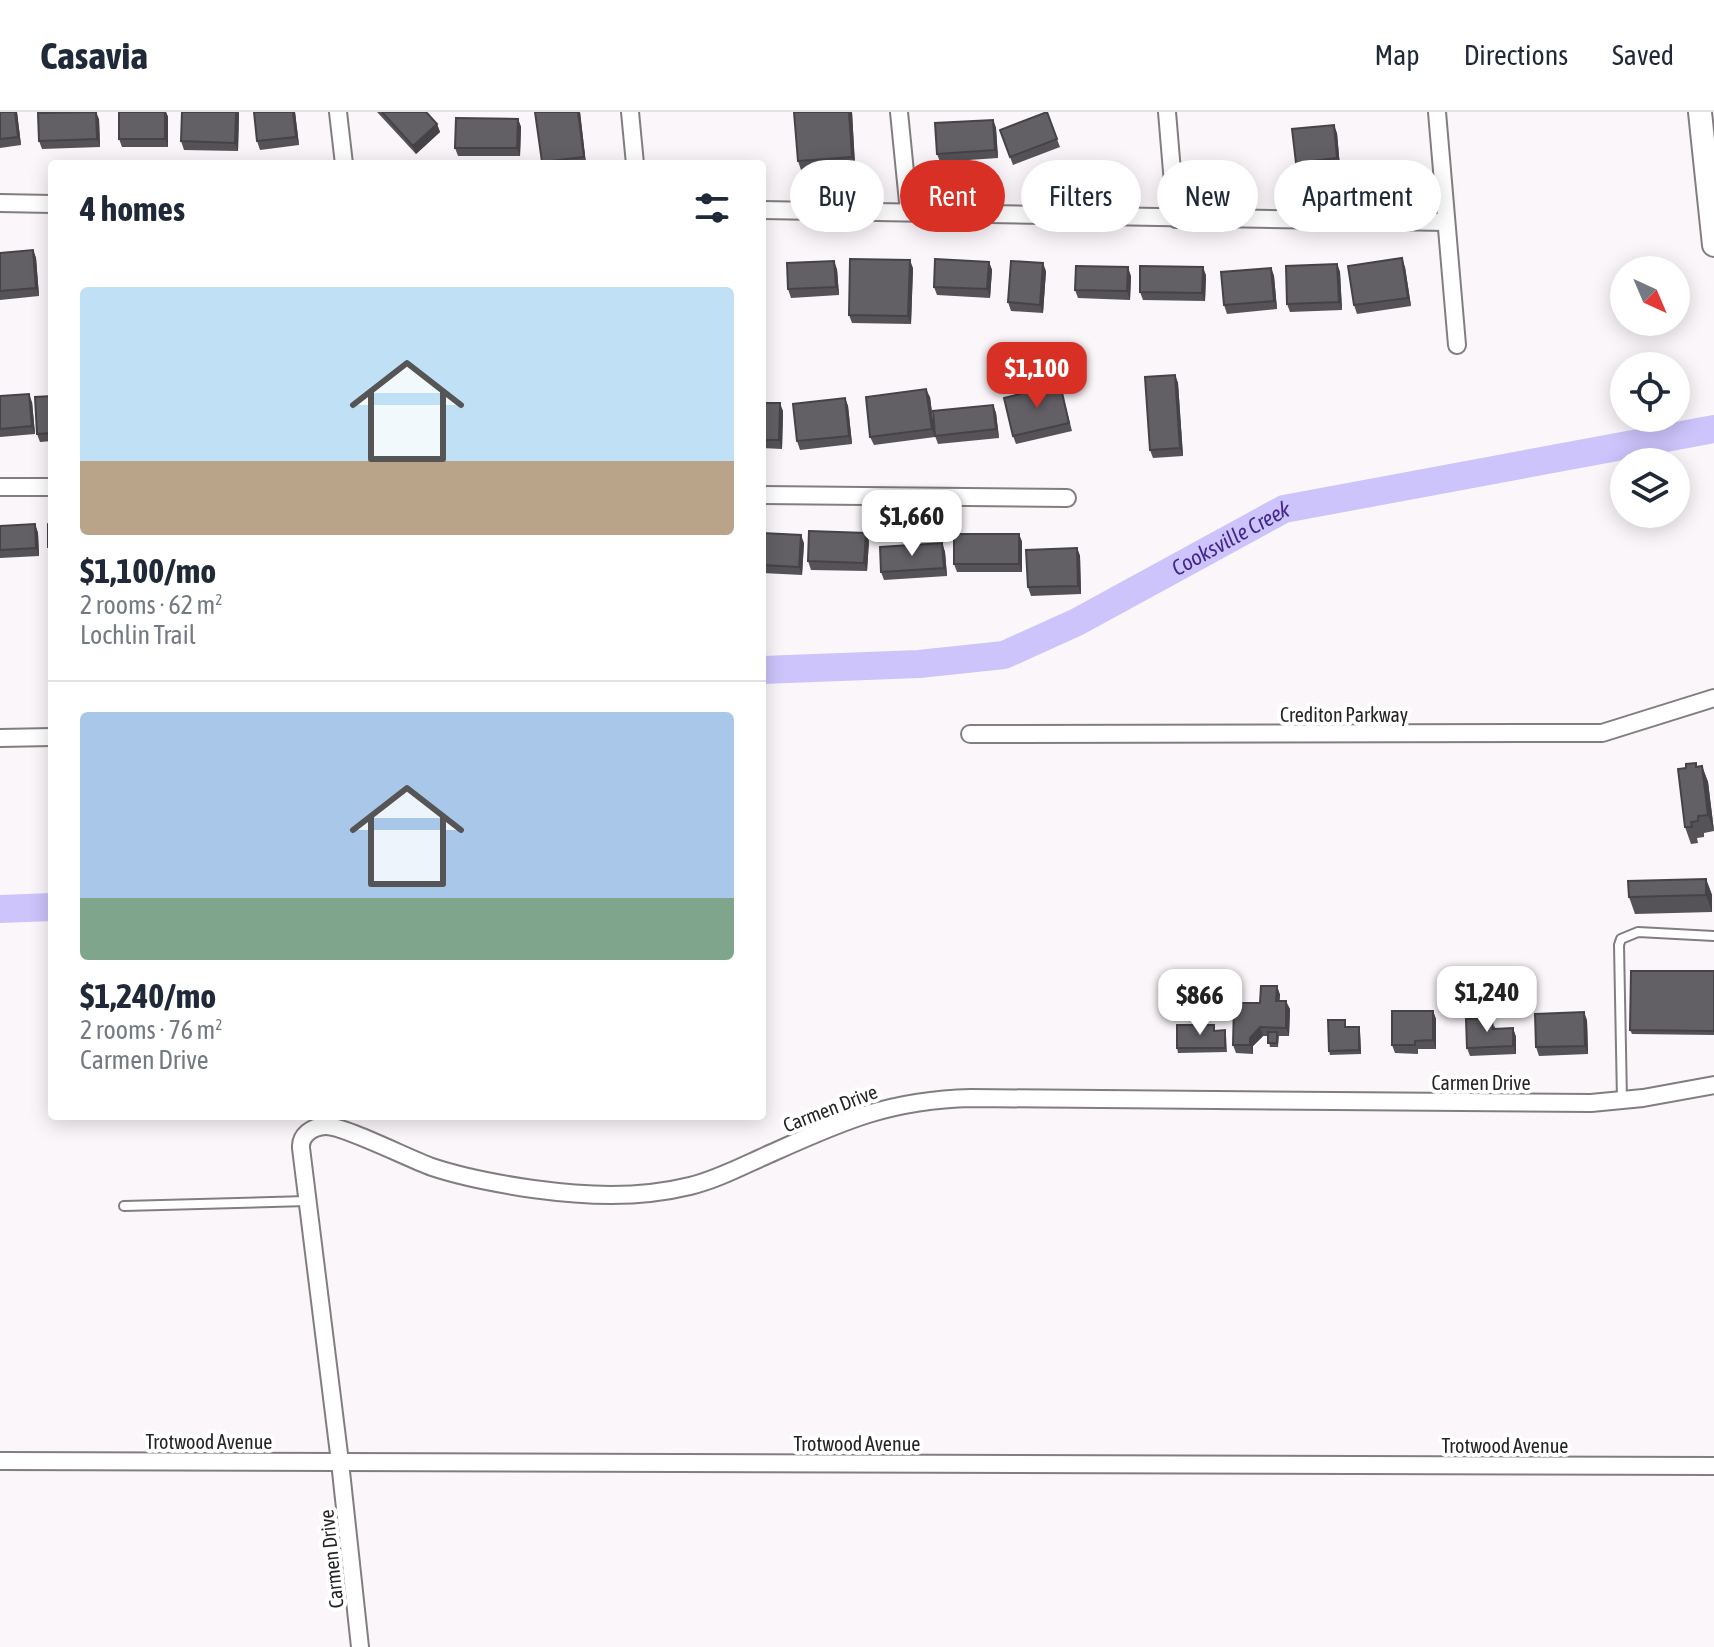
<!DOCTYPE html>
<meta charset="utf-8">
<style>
:root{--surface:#fff;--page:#f2f2f3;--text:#1f2937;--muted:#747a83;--line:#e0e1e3;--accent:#d93025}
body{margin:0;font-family:"Asap Condensed",sans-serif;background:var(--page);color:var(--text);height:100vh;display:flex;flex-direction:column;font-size:30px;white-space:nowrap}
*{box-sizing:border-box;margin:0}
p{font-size:26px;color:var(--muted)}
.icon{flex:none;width:44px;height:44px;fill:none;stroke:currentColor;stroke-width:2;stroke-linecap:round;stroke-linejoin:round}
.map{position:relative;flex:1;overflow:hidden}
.details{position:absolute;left:48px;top:48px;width:718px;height:960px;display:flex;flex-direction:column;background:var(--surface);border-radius:8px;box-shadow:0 4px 20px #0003}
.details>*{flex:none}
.top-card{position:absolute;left:790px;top:48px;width:760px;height:72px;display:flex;gap:16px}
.needle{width:52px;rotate:136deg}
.buttons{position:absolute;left:1610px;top:144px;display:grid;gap:16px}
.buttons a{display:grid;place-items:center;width:80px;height:80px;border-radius:50%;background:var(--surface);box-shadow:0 4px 20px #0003;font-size:40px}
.price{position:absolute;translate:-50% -68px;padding:0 18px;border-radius:16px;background:#fff;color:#222;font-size:26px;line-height:52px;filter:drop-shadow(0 2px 4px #0008)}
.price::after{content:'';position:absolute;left:50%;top:48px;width:24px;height:18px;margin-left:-12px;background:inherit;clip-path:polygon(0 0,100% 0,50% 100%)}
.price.active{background:var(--accent);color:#fff}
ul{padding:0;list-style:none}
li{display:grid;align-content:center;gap:16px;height:424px;padding:0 32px}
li+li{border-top:2px solid var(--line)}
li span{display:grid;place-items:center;height:248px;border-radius:8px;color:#555}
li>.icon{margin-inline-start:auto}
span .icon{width:144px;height:144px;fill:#fffc;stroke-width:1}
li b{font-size:34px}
h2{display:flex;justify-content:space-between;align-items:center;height:96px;padding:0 32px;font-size:34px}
.chip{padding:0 28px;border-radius:36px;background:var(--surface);box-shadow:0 4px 20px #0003;font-size:28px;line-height:72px}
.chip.active{background:var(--accent);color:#fff}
header{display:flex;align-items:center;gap:48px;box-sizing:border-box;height:112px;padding:0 40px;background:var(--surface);border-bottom:2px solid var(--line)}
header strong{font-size:38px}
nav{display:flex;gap:44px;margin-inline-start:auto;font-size:28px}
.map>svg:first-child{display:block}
</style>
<header>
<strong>Casavia</strong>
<nav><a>Map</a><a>Directions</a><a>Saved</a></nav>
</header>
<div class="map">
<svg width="1714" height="1535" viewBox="0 0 1714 1535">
<rect width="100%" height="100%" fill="#fbf6fa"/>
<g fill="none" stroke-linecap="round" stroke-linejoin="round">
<g stroke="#ccc4fb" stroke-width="28">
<path id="s1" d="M762 558 919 552 1004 543 1077 510 1284 397 1714 317"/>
<polyline points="0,797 52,795"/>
</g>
<g stroke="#827d81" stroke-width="12">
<g id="lane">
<polyline points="1622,988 1619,833 1621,827 1638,820 1714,824"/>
<polyline points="124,1094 307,1089"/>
</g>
</g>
<g stroke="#827d81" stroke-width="20">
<g id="street">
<polyline points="338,0 344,52"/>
<polyline points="630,0 635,52"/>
<polyline points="899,0 909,100"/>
<polyline points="1167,0 1176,107"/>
<polyline points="1437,0 1457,233"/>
<polyline points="0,91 52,92"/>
<polyline points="762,98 1446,110"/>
<polyline points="0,375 52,375"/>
<polyline points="762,383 1067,386"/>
<polyline points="970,622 1602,621 1714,586"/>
<polyline points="0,626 52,625"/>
<polyline points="0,1349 1714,1354"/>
<path d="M360 1535 340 1350 301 1036C300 1023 312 1015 325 1014 343 1013 409 1047 432 1055 465 1066 499 1072 533 1077 585 1084 637 1087 690 1074 719 1067 746 1052 774 1040 845 1008 891 988 971 986L1591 991 1643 986 1714 973"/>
</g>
</g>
<g stroke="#827d81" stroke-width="26">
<polyline id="secondary" points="1700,0 1714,133"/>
</g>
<use href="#lane" stroke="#fff" stroke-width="8"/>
<use href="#street" stroke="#fff" stroke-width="16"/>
<use href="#secondary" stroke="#fff" stroke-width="22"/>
</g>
<g fill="#555357">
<polygon points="0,0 17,0 21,33 0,36"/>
<polygon points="119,0 166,0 168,5 168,35 122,35 119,27"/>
<polygon points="239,0 238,39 184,38 181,29"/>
<polygon points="254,0 295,0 299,33 260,38 257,29"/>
<polygon points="377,0 426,0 437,12 440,20 416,42"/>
<polygon points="535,0 580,0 586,52 543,52"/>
<polygon points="852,0 855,53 801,58 798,49"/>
<polygon points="1047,0 1060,35 1013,53 1000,18"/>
<polygon points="99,7 100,35 42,37 39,29"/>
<polygon points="518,7 521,15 520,44 458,44 455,36"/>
<polygon points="993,8 996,16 998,46 940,50 937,42"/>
<polygon points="1337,21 1340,55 1299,59 1296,51"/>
<polygon points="33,138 36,146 39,184 0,188 0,141"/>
<polygon points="989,150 992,158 990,186 937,183 934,175"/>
<polygon points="1337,152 1340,160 1342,198 1290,200 1287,192"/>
<polygon points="1405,155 1411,194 1357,202 1354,193"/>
<polygon points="913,156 911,212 852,211 849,203"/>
<polygon points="1271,156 1274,164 1277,197 1227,202 1224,193"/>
<polygon points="837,157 839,183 791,186 788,177"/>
<polygon points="1046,159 1043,201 1011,199 1008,190"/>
<polygon points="1206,163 1205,189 1143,188 1140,180"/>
<polygon points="1131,164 1130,188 1078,186 1075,178"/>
<polygon points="1175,263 1178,271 1183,344 1153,346 1150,338"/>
<polygon points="1060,272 1072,319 1016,332 1013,324"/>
<polygon points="0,284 32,290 35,322 0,325"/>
<polygon points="52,284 52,329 40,330 37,322"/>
<polygon points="930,285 935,325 874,333 870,325"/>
<polygon points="845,286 848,294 852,332 800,338 797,329"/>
<polygon points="762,291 783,299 782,337 762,336"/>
<polygon points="993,293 996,301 999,326 938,332 935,324"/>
<polygon points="35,412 38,421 39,444 0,446 0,414"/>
<polygon points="762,421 804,431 802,463 762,461"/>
<polygon points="1019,422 1022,430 1022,460 957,460 954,452"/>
<polygon points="869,429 867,459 811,458 808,449"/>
<polygon points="942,431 945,440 947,464 884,468 881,460"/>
<polygon points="1077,436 1080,444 1081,482 1031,484 1028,475"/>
<polygon points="1702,654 1708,670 1714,719 1704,721 1704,725 1697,726 1698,731 1691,732 1685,715 1697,655"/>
<polygon points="1706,767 1712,783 1712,800 1635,802 1629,785"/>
<polygon points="1714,859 1714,923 1632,922 1630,918"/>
<polygon points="1277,874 1280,883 1279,889 1290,897 1289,924 1279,924 1278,935 1270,935 1268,924 1263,924 1253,934 1253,942 1236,941 1233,933 1260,891"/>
<polygon points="1433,899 1436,907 1436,937 1418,937 1418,942 1395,941 1392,933"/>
<polygon points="1587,908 1588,942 1539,944 1536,935"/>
<polygon points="1346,912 1346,915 1360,919 1361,942 1330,943 1329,939"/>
<polygon points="1495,914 1495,917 1513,916 1516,925 1516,942 1470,944 1467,936"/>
<polygon points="1215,917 1215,919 1225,918 1226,923 1227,940 1178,941 1177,936"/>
</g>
<g fill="#454347">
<polygon points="15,0 17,0 21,33 18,25"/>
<polygon points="96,0 99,7 100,35 97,27"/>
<polygon points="165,0 166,0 168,5 168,35 165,27"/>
<polygon points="236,0 239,0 238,39 235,31"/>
<polygon points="293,0 295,0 299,33 296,25"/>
<polygon points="578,0 580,0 586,52 584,45"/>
<polygon points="849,0 852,0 855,53 852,45"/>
<polygon points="518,7 521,15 520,44 517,36"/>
<polygon points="993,8 996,16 998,46 995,38"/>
<polygon points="437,12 440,20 416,42 413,34"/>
<polygon points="1334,13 1337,21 1340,55 1337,46"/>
<polygon points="33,138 36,146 39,184 36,176"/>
<polygon points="1402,146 1405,155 1411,194 1408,186"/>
<polygon points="910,148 913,156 911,212 908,204"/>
<polygon points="834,149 837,157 839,183 836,175"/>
<polygon points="989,150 992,158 990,186 987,177"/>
<polygon points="1043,151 1046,159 1043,201 1040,193"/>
<polygon points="1337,152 1340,160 1342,198 1339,190"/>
<polygon points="1128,155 1131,164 1130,188 1127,179"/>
<polygon points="1203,155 1206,163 1205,189 1202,181"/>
<polygon points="1271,156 1274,164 1277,197 1274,189"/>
<polygon points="1175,263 1178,271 1183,344 1180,336"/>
<polygon points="926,277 930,285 935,325 932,317"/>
<polygon points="29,282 32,290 35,322 32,314"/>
<polygon points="845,286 848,294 852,332 849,324"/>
<polygon points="780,291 783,299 782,337 779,328"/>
<polygon points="993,293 996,301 999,326 996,317"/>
<polygon points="35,412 38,421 39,444 36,436"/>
<polygon points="866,421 869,429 867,459 864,451"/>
<polygon points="1019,422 1022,430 1022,460 1019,452"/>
<polygon points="801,423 804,431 802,463 799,455"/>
<polygon points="942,431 945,440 947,464 944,456"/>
<polygon points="1077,436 1080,444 1081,482 1078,474"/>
<polygon points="1702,654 1708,670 1714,719 1708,703"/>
<polygon points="1706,767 1712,783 1712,800 1706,783"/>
<polygon points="1277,874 1280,883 1279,897 1276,889"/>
<polygon points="1286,889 1290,897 1289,924 1286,916"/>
<polygon points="1433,899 1436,907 1436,937 1433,928"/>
<polygon points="1584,900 1587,908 1588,942 1585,934"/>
<polygon points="1260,915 1263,924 1253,934 1253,942 1250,933 1250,926"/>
<polygon points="1359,915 1360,919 1361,942 1359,938"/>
<polygon points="1513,916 1516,925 1516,942 1513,934"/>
</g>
<g fill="#636065" stroke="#454347" stroke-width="2">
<polygon points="0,0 15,0 18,25 0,27"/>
<polygon points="96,0 97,27 39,29 38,1"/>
<rect x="119" y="0" width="46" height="27"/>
<polygon points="182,0 236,0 235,31 181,29"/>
<polygon points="254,0 293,0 296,25 257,29"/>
<polygon points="382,0 426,0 437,12 413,34"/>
<polygon points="535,0 578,0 584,45 542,50"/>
<polygon points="794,0 849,0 852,45 798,49"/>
<polygon points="1047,0 1057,27 1010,45 1000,18"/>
<polygon points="456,6 518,7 517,36 455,36"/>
<polygon points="993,8 995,38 937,42 935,11"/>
<polygon points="1334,13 1337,46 1296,51 1292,17"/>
<polygon points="33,138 36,176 0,179 0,141"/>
<rect x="50" y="144" width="2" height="40"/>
<polygon points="1402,146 1408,186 1354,193 1348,154"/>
<polygon points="850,147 910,148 908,204 849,203"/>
<polygon points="935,147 989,150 987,177 934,175"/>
<polygon points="834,149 836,175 788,177 787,151"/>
<polygon points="1011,149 1043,151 1040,193 1008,190"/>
<polygon points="1337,152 1339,190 1287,192 1286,154"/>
<polygon points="1076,154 1128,155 1127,179 1075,178"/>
<polygon points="1140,154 1203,155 1202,181 1140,180"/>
<polygon points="1271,156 1274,189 1224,193 1221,160"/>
<polygon points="1175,263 1180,336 1150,338 1145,265"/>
<polygon points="1060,272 1069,311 1013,324 1004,286"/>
<polygon points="926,277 932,317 870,325 866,285"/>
<polygon points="29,282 32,314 0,317 0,284"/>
<polygon points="52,284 52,321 37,322 35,285"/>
<polygon points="845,286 849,324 797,329 793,292"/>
<polygon points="762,291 780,291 779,328 762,328"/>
<polygon points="993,293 996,317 935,324 933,299"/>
<polygon points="52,411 52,435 48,435 48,412"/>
<polygon points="35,412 36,436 0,438 0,414"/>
<polygon points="809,419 866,421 864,451 808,449"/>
<polygon points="762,421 801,423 799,455 762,453"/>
<rect x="954" y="422" width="65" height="30"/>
<polygon points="942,431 944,456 881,460 880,435"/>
<polygon points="1077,436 1078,474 1028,475 1026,438"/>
<polygon points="1696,651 1696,655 1702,654 1708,703 1698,704 1698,709 1691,710 1692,715 1685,715 1678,657 1686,656 1686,652"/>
<polygon points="1706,767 1706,783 1629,785 1628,769"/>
<polygon points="1631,859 1714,859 1714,919 1630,918"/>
<polygon points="1261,874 1277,874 1276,889 1286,889 1286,916 1260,915 1250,926 1250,933 1233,933 1234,891 1260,891"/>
<polygon points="1392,899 1433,899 1433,928 1415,929 1415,933 1392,933"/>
<polygon points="1584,900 1585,934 1536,935 1535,902"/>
<polygon points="1492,906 1493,917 1513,916 1513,934 1467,936 1466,907"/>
<polygon points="1328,908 1345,908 1345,915 1359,915 1359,938 1329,939"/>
<polygon points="1177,913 1214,913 1214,919 1225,918 1225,936 1177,936"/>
<rect x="1268" y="920" width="9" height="11"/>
</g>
<g text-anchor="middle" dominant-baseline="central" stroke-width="8" stroke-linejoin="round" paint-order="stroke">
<g font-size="20" fill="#252325" stroke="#fff">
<text x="1344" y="602">Crediton Parkway</text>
<text x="1481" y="970">Carmen Drive</text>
<text transform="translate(830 996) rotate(-21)">Carmen Drive</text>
<text x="209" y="1329">Trotwood Avenue</text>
<text x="857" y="1331">Trotwood Avenue</text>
<text x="1505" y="1333">Trotwood Avenue</text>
<text transform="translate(331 1447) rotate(-96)">Carmen Drive</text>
</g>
<g font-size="22" font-style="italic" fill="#46278c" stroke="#fff">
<text stroke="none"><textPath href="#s1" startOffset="498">Cooksville Creek</textPath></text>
</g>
</g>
</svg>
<div class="buttons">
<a><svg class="needle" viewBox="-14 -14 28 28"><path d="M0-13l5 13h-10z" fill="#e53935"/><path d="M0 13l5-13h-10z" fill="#747a83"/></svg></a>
<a><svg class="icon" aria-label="locate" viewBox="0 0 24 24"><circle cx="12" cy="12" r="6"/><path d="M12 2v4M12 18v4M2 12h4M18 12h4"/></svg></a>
<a><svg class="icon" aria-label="layers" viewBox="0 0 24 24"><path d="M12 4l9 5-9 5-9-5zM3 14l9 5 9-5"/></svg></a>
</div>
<b class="price active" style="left:1037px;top:298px">$1,100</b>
<b class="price" style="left:912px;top:446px">$1,660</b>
<b class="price" style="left:1487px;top:922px">$1,240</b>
<b class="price" style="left:1200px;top:925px">$866</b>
<div class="top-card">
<a class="chip">Buy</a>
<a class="chip active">Rent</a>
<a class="chip">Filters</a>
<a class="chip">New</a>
<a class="chip">Apartment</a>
</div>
<section class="details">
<h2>4 homes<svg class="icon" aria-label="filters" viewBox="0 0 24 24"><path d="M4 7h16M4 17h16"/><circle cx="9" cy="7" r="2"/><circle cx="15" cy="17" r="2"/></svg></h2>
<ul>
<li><span style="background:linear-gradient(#bfe0f5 70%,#b9a48a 0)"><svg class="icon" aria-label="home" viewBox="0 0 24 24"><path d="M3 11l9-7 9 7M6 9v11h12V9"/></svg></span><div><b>$1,100/mo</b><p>2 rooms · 62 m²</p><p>Lochlin Trail</p></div></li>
<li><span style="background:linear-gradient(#a9c7e8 75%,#7fa58c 0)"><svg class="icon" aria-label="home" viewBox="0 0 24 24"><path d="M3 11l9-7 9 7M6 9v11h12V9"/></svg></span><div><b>$1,240/mo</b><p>2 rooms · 76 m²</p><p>Carmen Drive</p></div></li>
</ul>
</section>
</div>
